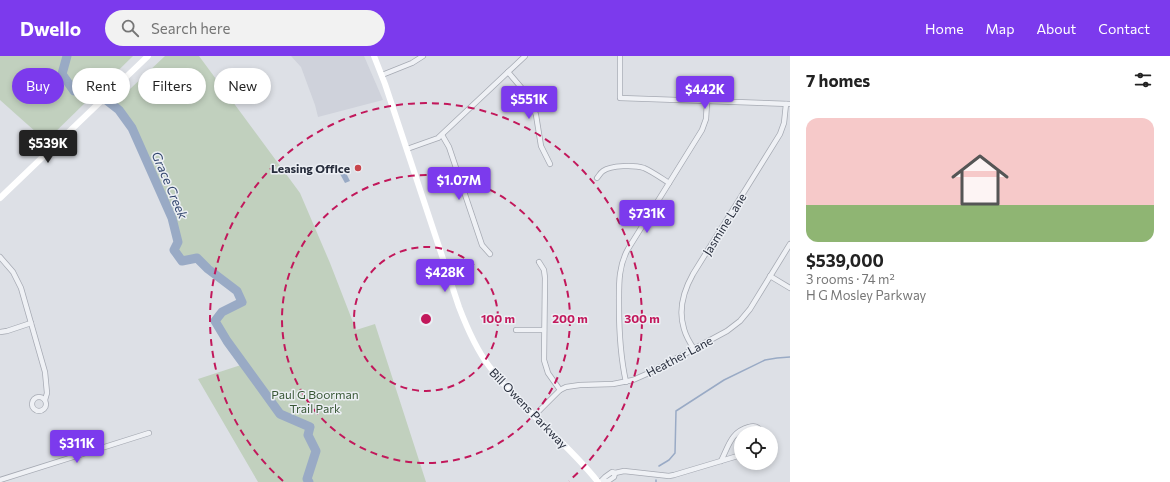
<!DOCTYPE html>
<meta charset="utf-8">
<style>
:root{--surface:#fff;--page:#f2f2f2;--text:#222;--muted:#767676;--line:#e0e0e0;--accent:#7c3aed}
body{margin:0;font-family:Commissioner,sans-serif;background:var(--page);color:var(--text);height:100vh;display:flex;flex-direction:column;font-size:15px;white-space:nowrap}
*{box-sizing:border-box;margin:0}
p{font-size:13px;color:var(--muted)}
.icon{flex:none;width:22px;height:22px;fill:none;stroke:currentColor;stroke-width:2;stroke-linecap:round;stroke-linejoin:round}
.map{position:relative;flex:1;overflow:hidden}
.panel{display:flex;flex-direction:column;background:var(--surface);width:380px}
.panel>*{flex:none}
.top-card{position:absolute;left:12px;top:12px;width:380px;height:36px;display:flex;gap:8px}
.controls{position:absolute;left:734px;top:370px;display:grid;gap:8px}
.controls a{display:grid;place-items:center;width:44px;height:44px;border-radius:50%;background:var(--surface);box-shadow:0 2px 6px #0003;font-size:20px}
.price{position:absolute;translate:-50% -34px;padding:0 9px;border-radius:4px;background:var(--accent);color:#fff;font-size:13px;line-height:26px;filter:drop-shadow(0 1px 2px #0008)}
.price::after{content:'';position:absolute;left:50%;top:24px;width:12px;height:9px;margin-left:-6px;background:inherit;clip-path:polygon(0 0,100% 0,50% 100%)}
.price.selected{background:#222;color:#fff}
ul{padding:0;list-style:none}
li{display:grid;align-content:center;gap:8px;height:212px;padding:0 16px}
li+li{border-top:1px solid var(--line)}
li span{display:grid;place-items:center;height:124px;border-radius:12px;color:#555}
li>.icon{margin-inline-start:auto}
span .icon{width:72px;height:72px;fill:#fffc;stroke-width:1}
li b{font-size:17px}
h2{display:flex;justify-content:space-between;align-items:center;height:48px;padding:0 16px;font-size:17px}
.pill{padding:0 14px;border-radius:18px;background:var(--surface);box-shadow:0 2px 6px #0003;font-size:14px;line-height:36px}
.pill.selected{background:var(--accent);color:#fff}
header{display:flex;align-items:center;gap:24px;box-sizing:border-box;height:56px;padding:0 20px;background:var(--accent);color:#fff}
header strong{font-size:19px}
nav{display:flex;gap:22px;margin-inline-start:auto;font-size:14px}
.search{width:280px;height:36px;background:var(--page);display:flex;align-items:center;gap:10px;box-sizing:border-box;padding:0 14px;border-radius:22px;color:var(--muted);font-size:15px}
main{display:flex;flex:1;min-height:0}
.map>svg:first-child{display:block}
</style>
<header>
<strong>Dwello</strong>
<div class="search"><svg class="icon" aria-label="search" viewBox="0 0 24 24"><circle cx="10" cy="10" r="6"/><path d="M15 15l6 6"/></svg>Search here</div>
<nav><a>Home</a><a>Map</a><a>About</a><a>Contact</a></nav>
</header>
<main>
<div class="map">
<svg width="790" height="426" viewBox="0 0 790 426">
<rect width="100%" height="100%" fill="#dde0e6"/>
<polygon fill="#cfd2db" points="291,0 364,0 383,44 318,61 315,49 301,11"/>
<g fill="#c1d0be">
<polygon points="0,0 133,0 46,85 0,44"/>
<polygon points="165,0 199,0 300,137 330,207 356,274 375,268 426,426 258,426 198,323 244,308 227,285 215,265 222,256 242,245 237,235 208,213 197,202 182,205 174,195 178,186 172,162 132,72 119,54 113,49"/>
</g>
<polygon fill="#99aac5" points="345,115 350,125 345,127 340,118"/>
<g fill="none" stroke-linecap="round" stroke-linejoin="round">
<g stroke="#99aac5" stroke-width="1.5">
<polyline points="659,410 669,404 675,397 676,355 724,324 765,304 777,302 790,301"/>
<polyline points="656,426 656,424"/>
</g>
<polyline stroke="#99aac5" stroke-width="9" points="67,0 62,18 74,35 96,36 119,54 132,72 172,162 178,186 174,194 182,205 197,202 208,213 237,235 242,246 222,256 215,265 227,285 280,358 310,371 308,379 316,395 307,423 309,426"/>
<g stroke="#a6aab3" stroke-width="6">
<g id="street">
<polyline points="620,0 620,42 790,48"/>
<polyline points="508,16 531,43 536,59 541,90 550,108"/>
<polyline points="382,19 412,7 423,0"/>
<polyline points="442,79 449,91 482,189 490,198"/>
<polyline points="407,93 438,82 525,0"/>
<path d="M597 122C599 120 600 117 603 115 611 109 635 109 644 112 653 116 661 122 669 127"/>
<polyline points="0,201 13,216 21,232 45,316 47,337 45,344"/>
<polyline points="539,206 544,214 545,222 544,304 548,317 560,334"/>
<polyline points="770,220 790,232"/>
<polyline points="516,274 544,274"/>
<polyline points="0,276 7,275 31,267"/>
<path d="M694 293C690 287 686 280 684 273 678 254 684 234 693 218L780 78 784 67 786 48"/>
<path d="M626 326C620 299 619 277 619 249 619 229 618 211 628 193L702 74 706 63 707 46"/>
<circle cx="39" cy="348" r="7"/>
<polyline points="535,359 560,334 566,331 580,329 613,328 633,324 651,316 727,275 740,265 750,253 790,188"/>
<path d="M721 405C729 389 731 376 749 371 755 369 759 371 762 377"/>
<polyline points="615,417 624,415 669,420 674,419 741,399"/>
<polyline points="0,424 149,377"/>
<polyline points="600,426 605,421 612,416 615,417 614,421 608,425 605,426"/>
</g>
</g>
<use href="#street" stroke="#eff1f5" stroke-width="4.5"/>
<g stroke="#fff" stroke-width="6">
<path d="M374 0 385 28 459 251C467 272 476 293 489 310 521 353 565 384 598 426"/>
<polyline points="0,142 148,0"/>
</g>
</g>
<g fill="none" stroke="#c2185b" stroke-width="2" stroke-dasharray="7 5">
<circle cx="426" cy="263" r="72"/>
<circle cx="426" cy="263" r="144"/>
<path d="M283 425A216 216 0 1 1 569 425"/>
</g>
<circle fill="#c8454b" stroke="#eceff4" stroke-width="1.5" cx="358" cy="112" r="4"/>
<g text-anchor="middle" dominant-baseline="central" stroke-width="3" stroke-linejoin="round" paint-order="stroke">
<g font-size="12" font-weight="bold" fill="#272d3c" stroke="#eceff4" text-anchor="end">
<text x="350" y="112">Leasing Office</text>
</g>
<g font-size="12" fill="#272d3c" stroke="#eceff4">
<text transform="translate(724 168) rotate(-58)">Jasmine Lane</text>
<text transform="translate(679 300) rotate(-28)">Heather Lane</text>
<text transform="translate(529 352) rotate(46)">Bill Owens Parkway</text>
</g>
<g font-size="12" fill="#385735" stroke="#eceff4">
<text x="315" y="338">Paul G Boorman<tspan x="315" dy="14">Trail Park</tspan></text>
</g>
<g font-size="13" font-style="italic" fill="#33476e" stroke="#eceff4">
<text transform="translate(170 129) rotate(67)">Grace Creek</text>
</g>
</g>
<circle cx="426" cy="263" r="6" fill="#c2185b" stroke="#eceff4" stroke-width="2"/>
<g font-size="12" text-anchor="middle" font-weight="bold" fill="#c2185b" stroke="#eceff4" stroke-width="3" stroke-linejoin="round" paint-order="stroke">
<text x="498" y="267">100 m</text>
<text x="570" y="267">200 m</text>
<text x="642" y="267">300 m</text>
</g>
</svg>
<div class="controls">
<a><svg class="icon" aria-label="locate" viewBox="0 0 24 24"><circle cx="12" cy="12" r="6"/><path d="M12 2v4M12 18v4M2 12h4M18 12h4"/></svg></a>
</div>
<b class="price" style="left:705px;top:54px">$442K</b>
<b class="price" style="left:529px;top:64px">$551K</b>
<b class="price selected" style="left:48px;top:108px">$539K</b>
<b class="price" style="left:459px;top:145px">$1.07M</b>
<b class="price" style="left:647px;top:178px">$731K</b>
<b class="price" style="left:445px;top:237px">$428K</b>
<b class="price" style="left:77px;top:408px">$311K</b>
<div class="top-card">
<a class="pill selected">Buy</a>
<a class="pill">Rent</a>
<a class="pill">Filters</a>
<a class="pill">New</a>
</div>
</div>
<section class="panel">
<h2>7 homes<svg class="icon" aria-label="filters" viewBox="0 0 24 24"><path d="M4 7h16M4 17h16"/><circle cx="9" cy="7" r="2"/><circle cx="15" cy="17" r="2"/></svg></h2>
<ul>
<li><span style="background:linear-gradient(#f6c9c9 70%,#8fb573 0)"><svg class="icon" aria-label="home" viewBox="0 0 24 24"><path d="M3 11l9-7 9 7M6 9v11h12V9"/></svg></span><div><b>$539,000</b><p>3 rooms · 74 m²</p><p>H G Mosley Parkway</p></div></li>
</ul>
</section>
</main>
